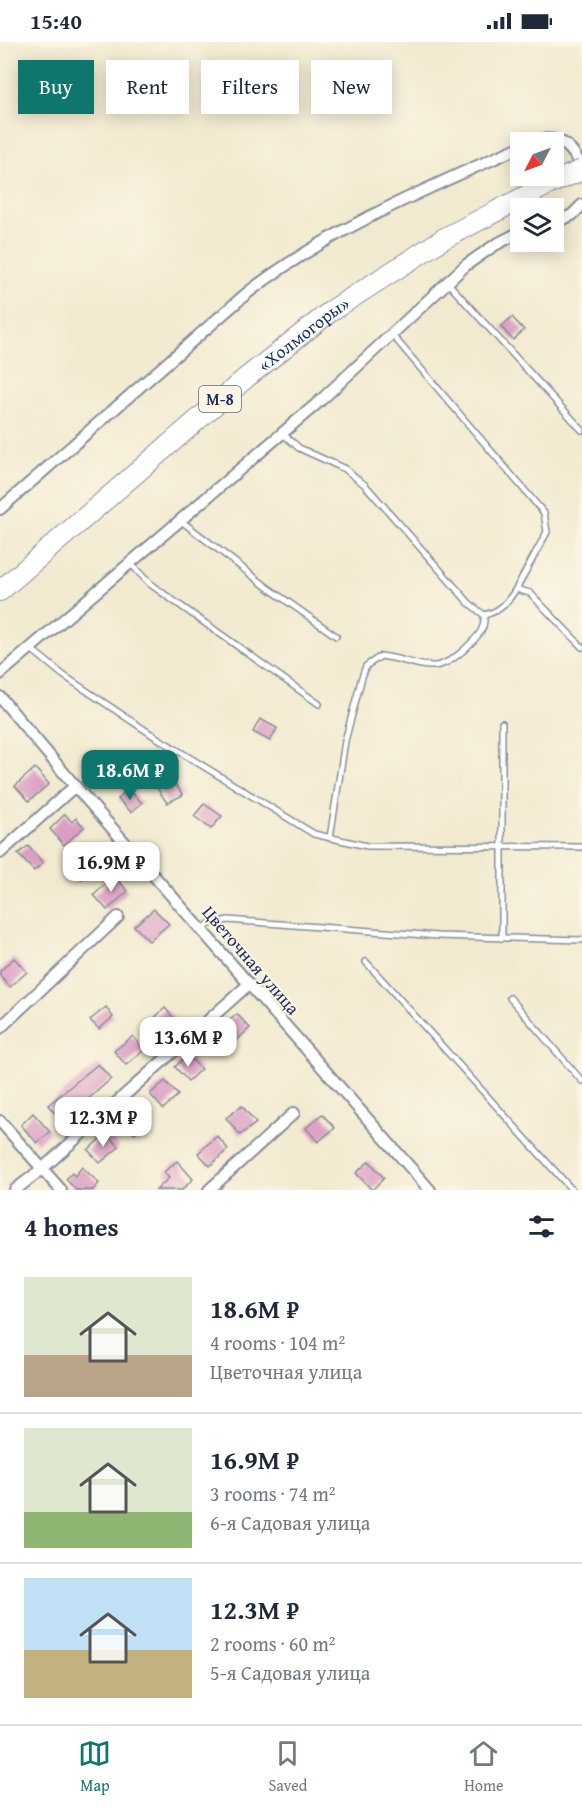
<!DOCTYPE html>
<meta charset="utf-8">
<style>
:root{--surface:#fff;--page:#f6f6f7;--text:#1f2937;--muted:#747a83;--line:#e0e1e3;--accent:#0f766e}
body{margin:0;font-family:"Gentium Book Plus",serif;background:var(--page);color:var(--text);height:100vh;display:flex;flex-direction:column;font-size:22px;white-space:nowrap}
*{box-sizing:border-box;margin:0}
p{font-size:20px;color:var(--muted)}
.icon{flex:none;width:33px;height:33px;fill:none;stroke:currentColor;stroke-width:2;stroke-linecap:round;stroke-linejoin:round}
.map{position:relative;height:1148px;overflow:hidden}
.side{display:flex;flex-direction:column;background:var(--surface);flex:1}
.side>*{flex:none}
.hud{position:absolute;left:18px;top:18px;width:546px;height:54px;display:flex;gap:12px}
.needle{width:39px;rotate:228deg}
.fabs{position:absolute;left:510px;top:90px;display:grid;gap:12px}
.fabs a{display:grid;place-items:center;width:54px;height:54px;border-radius:0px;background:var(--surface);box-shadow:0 3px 15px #0003;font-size:30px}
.price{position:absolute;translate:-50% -51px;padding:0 14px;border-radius:12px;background:#fff;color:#222;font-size:20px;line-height:39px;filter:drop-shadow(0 2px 3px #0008)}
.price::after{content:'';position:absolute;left:50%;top:36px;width:18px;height:14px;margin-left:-9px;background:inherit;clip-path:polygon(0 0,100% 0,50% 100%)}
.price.current{background:var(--accent);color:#fff}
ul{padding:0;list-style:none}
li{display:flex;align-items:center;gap:18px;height:150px;padding:0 24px}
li+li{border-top:2px solid var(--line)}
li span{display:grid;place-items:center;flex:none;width:168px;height:120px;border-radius:0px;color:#555}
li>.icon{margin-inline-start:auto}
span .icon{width:72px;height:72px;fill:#fffc;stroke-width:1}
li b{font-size:26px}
h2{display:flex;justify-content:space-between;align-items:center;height:72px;padding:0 24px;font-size:26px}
.chip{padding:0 21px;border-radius:0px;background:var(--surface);box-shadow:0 3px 15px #0003;font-size:21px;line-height:54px}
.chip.current{background:var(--accent);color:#fff}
.status{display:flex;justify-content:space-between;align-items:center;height:42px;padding:0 30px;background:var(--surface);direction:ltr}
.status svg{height:16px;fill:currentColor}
.dock{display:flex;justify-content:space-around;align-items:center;height:84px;border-top:2px solid var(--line);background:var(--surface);font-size:16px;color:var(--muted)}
.dock a{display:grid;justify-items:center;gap:3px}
.dock .current{color:var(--accent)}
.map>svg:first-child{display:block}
</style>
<div class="status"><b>15:40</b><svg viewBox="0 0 49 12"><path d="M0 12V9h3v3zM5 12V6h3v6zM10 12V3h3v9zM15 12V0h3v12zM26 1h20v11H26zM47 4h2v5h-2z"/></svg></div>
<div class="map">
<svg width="582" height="1148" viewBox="0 0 582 1148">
<rect width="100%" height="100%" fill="#fcf5e5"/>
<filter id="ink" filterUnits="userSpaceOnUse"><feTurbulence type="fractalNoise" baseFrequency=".0167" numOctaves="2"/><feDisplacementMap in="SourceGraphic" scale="12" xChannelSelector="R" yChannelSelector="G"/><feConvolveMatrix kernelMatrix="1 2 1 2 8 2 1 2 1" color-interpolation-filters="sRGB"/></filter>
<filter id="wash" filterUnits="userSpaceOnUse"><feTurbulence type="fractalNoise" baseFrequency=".008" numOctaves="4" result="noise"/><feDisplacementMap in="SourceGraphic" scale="24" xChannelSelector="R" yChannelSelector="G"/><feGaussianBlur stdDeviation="1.35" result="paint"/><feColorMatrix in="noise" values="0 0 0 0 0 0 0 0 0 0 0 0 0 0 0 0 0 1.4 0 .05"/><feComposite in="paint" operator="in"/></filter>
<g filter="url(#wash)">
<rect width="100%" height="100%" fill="#f2ead0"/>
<g id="blocks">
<g fill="#dc9dc3">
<polygon points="512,275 524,288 513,298 501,285"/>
<polygon points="260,677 277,686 270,699 253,690"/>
<polygon points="35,726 49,742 29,759 15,744"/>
<polygon points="167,731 183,753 167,761 153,740"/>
<polygon points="128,747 142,761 131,770 118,757"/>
<polygon points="204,762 222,774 211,787 194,774"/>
<polygon points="65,772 72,780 76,776 84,785 64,803 50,787"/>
<polygon points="88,803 103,819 82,837 68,821"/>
<polygon points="28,804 43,821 34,829 18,812"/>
<polygon points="114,834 128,849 107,868 94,853"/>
<polygon points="154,867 169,882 149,899 134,884"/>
<polygon points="14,916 27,930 10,945 0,934 0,929"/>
<polygon points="106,965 113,975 99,987 90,978"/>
<polygon points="165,966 177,980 164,992 152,978"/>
<polygon points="237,972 250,986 236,999 223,984"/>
<polygon points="133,994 144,1008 126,1023 114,1009"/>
<polygon points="187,1013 201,1027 188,1039 175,1025"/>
<polygon points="98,1022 111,1037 62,1080 48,1063"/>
<polygon points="165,1039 178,1053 163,1067 150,1052"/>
<polygon points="242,1064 256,1081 240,1093 226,1076"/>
<polygon points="139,1065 150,1077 134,1092 123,1080"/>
<polygon points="33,1071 50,1090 37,1101 21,1083"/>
<polygon points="322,1072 335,1086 318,1100 306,1086"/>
<polygon points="106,1091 119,1105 100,1121 88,1108"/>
<polygon points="217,1094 228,1107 210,1124 198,1111"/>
<polygon points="177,1119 193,1137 182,1148 156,1148 169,1136 164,1130"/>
<polygon points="369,1119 384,1136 372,1148 356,1131"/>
<polygon points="82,1125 99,1141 93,1148 76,1148 66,1137 72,1131 75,1134"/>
</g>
</g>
</g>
<g filter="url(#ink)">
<use href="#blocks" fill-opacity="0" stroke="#868c97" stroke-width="1.5"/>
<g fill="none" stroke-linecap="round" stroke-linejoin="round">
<g stroke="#868c97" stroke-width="8">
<g id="lane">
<polyline points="447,240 582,388"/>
<polyline points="393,294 544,471 547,490 516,547"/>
<path d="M283 392 299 406 345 427 365 443 469 561 484 573C501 569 507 561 516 547L530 551 582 605"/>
<polyline points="180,478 267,545 336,594"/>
<polyline points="130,521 150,542 319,662"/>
<polyline points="30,606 63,633 151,692 314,792 367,804 582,805"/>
<polyline points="502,681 502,896"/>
<path d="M330 796 345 699 362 635 366 624 381 614C425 620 434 639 471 601 480 592 485 586 484 573"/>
<polyline points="203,887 209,882 228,878 438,894 582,898"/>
<polyline points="366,920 572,1148"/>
<polyline points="510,956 582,1039"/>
</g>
</g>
<g stroke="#868c97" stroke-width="14">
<g id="street">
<path d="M530 100C558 92 573 102 582 129"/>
<polyline points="554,181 572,173 582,163"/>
<path d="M0 467 246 252C328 188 426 147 520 105"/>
<polyline points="0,632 320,359 466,223 495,203 520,190"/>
<polyline points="0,655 75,744 430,1148"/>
<polyline points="0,811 75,744"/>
<polyline points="0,986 118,875"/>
<polyline points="0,1079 61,1148"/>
<polyline points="15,1148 42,1127 249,942"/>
<polyline points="209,1148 294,1071"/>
</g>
</g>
<g stroke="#868c97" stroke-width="22">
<g id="highway">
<path id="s1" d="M0 549 247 335 331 269 443 197 549 142"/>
</g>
</g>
<use href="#lane" stroke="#fff" stroke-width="5"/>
<use href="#street" stroke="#fff" stroke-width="10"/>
<use href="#highway" stroke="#fff" stroke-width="20"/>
<g stroke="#868c97" stroke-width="22" stroke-linecap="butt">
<polyline id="highway-bridge" points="549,142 582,128"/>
</g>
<use href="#highway-bridge" stroke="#fff" stroke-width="20"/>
</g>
</g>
<g text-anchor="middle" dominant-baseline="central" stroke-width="4.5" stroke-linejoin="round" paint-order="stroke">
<rect fill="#fcf5e5" stroke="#5e6a86" stroke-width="1.5" x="199" y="344" width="42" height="26" rx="4.5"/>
<g font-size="16" font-weight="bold" fill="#1b2f5e">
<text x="220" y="357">М-8</text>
</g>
<g font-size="18" fill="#1b2f5e" stroke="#fcf5e5">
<text stroke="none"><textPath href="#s1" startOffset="398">«Холмогоры»</textPath></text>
<text transform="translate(251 918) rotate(49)">Цветочная улица</text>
</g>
</g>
</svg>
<div class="fabs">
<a><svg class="needle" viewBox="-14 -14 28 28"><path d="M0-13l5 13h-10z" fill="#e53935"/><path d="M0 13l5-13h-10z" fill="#747a83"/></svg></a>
<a><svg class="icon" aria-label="layers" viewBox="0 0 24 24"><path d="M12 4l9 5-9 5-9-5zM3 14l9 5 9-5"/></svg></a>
</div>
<b class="price current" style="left:130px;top:759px">18.6M ₽</b>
<b class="price" style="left:111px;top:851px">16.9M ₽</b>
<b class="price" style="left:188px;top:1026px">13.6M ₽</b>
<b class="price" style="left:103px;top:1106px">12.3M ₽</b>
<div class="hud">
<a class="chip current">Buy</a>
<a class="chip">Rent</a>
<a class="chip">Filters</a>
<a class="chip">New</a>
</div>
</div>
<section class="side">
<h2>4 homes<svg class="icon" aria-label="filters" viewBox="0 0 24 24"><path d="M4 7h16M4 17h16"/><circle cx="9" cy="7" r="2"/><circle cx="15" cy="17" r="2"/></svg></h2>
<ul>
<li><span style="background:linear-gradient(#dfe7d0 65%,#b9a48a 0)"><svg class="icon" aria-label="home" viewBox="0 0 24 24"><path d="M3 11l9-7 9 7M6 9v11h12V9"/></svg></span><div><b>18.6M ₽</b><p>4 rooms · 104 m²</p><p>Цветочная улица</p></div></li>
<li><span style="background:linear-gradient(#dfe7d0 70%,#8fb573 0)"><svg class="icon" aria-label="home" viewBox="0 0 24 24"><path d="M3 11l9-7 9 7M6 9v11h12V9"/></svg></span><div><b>16.9M ₽</b><p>3 rooms · 74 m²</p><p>6-я Садовая улица</p></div></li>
<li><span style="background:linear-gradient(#bfe0f5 60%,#c2b280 0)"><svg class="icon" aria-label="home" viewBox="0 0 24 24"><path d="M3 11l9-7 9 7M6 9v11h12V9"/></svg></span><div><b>12.3M ₽</b><p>2 rooms · 60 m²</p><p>5-я Садовая улица</p></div></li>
</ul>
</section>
<nav class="dock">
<a class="current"><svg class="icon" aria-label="map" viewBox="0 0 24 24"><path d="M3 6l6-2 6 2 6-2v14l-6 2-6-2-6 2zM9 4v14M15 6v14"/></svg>Map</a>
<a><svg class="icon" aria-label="saved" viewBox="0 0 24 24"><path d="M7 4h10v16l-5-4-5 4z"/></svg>Saved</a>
<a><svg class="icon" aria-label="home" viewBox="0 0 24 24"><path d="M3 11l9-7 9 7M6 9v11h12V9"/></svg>Home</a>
</nav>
